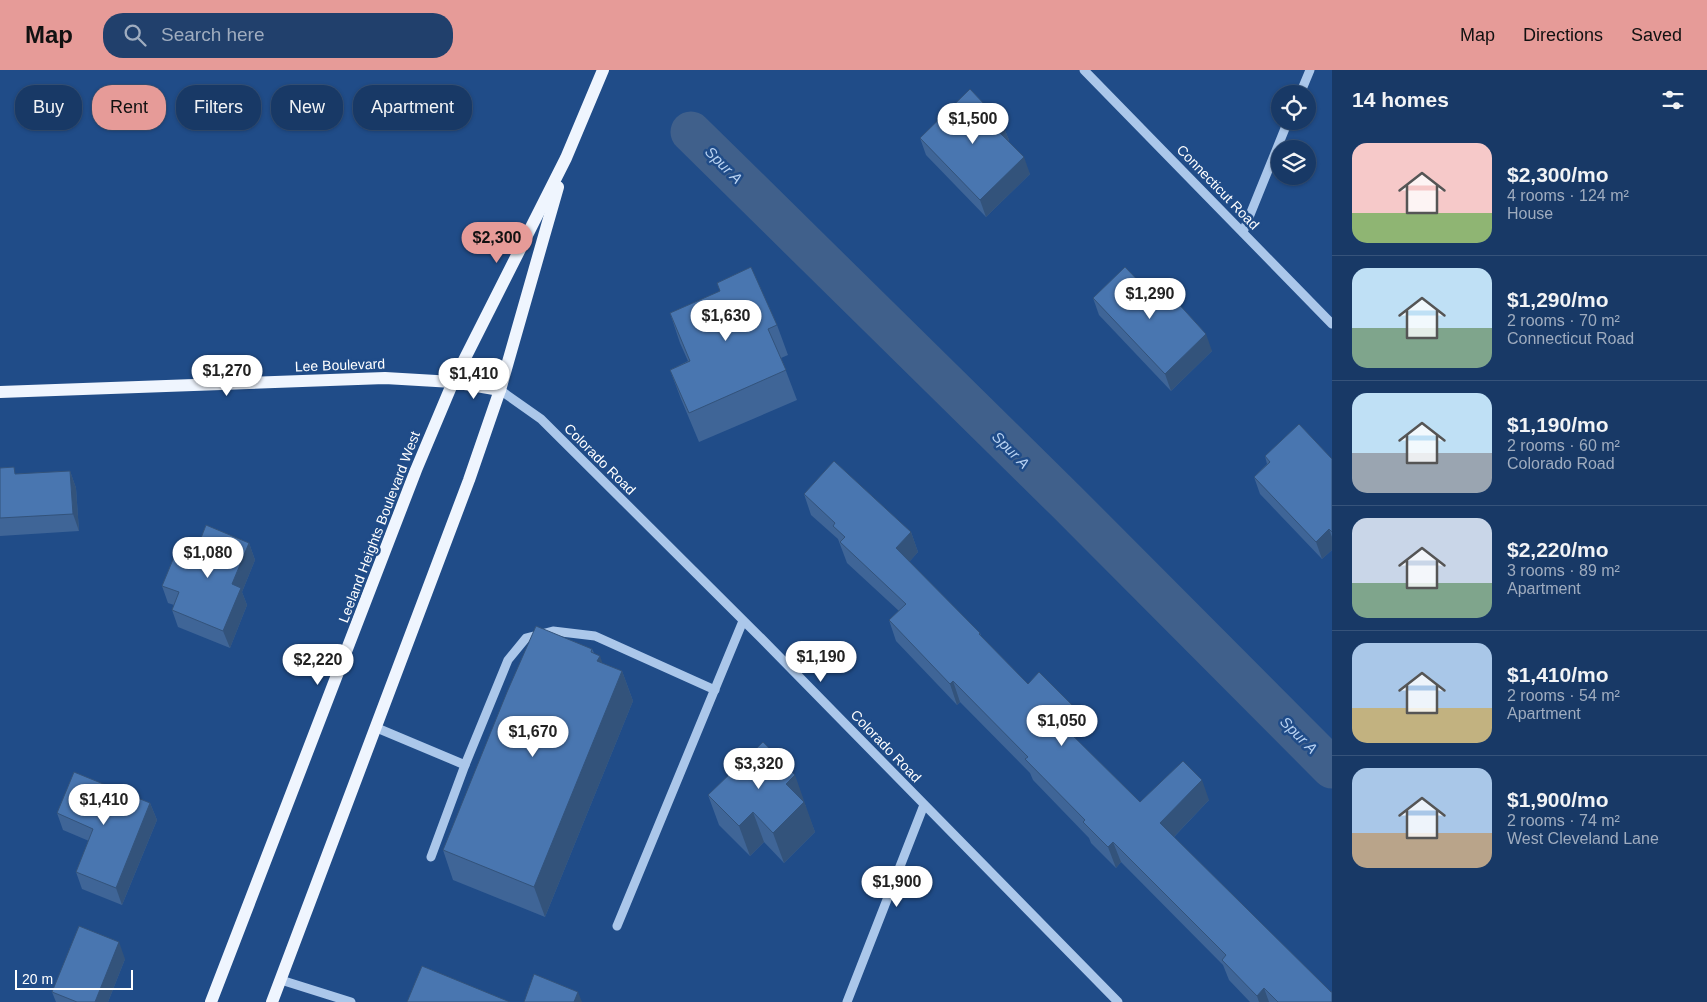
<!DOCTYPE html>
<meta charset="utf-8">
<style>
:root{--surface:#183966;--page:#21406c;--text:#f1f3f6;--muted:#9facbf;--line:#36537a;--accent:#e69b98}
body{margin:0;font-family:Helvetica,sans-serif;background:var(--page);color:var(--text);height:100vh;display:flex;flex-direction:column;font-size:19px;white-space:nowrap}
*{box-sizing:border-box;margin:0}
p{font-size:16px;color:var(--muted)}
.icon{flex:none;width:28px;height:28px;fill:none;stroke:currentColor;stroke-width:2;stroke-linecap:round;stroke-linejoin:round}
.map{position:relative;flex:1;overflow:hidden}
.side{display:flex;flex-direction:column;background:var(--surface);width:375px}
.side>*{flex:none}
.hud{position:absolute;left:15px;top:15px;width:475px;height:45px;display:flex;gap:10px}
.buttons{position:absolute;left:1271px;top:15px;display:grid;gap:10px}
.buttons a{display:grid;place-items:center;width:45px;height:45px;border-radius:50%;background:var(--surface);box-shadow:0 1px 4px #0004,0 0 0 1px var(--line);font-size:25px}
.scale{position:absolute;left:15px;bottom:12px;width:118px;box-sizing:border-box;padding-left:5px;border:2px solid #fff;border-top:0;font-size:14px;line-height:18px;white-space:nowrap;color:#fff;-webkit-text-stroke:4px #204c88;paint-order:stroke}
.price{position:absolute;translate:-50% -42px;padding:0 11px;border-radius:18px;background:#fff;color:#222;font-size:16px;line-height:32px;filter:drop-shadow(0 1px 2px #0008)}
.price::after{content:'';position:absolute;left:50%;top:30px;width:15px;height:11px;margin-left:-8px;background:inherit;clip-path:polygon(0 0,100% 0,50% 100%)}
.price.current{background:var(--accent);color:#111}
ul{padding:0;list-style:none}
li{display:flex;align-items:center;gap:15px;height:125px;padding:0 20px}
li+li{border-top:1px solid var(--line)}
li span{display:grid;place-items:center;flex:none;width:140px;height:100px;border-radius:15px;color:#555}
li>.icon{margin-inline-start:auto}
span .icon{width:60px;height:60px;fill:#fffc;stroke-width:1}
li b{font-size:21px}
h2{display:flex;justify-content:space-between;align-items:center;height:60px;padding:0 20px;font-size:21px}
.tag{padding:0 18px;border-radius:20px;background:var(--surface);box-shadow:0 1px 4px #0004,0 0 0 1px var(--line);font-size:18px;line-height:45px}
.tag.current{background:var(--accent);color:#111}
header{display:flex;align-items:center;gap:30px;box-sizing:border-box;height:70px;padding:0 25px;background:var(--accent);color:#111}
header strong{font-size:24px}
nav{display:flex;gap:28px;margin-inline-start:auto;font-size:18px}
.search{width:350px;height:45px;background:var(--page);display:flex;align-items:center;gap:12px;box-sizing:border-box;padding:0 18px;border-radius:20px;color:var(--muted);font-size:19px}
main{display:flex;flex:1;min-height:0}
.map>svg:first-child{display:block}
</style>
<header>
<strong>Map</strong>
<div class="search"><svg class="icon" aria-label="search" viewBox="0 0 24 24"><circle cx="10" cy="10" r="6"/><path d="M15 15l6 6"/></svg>Search here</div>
<nav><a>Map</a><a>Directions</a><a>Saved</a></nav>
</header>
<main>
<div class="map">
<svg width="1332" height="932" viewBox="0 0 1332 932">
<rect width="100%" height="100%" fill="#204c88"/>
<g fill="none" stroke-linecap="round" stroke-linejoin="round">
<polyline stroke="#40608b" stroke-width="41" points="691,62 1066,431 1332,698"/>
<g stroke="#abc7ea" stroke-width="9">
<polyline points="1084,0 1332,254"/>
<polyline points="1300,24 1310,0"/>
<polyline points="1243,162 1288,51"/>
<polyline points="500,320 541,349 761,568 1118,932"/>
<polyline points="377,658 465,695 508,590 526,568 553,561 595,566 715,620"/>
<polyline points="431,787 465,695"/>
<polyline points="617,856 743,551"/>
<polyline points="281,910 351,932"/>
<polyline points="847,932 924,735"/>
</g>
<g stroke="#eff5fe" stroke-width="12">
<polyline points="0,322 385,308 453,312 500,320"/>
<polyline points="211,932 416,400 453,312 566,88 603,0"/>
<polyline points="272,932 469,410 500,320 558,117"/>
</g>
</g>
<g fill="#3f6597">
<polygon points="1002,53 1009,70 1008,71 1030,104 986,147 926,85 920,68"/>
<polygon points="1154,227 1212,281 1171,321 1099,245 1093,228"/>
<polygon points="670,243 777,255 788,285 781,288 797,330 699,372 681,329 670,300 688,291 680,273"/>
<polygon points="1265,386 1332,389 1332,480 1322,489 1260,424 1254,407 1267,394"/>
<polygon points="0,398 16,404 70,401 76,418 79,461 0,466"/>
<polygon points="804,424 911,462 918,482 909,492 980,563 982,568 1028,614 1076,639 1084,659 1075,668 1140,732 1209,730 1174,767 1332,932 1250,932 1229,910 1223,895 1121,792 1116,798 1091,773 1089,768 1033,710 1030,703 960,632 957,635 896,571 889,550 899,541 847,493 838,469 811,445"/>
<polygon points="249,473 255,490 242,522 247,535 230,578 178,557 172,540 174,535 168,533 162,516 191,494"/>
<polygon points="592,579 594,583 602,593 622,601 633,631 545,847 453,810 443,780"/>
<polygon points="708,725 806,735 805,736 815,762 784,793 764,772 750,786 719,755"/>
<polygon points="150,733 157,750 122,835 82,819 76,802 89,771 63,760 57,743"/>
<polygon points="125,889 108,932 56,932 52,922"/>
</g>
<g fill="#33537b">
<polygon points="1002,53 1009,70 1002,76 996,59"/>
<polygon points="1024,87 1030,104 986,147 980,130"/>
<polygon points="1206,264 1212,281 1171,321 1165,304"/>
<polygon points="70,401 76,418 79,461 73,444"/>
<polygon points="1329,459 1332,467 1332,480 1322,489 1316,472"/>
<polygon points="911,462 918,482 903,499 896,478"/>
<polygon points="249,473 255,490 242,522 247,535 230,578 223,561 232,514"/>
<polygon points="600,586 610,615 597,591"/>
<polygon points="622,601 633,631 545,847 534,817"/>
<polygon points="953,611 960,632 957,635 950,614"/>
<polygon points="1076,639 1084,659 1068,674 1061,654"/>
<polygon points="795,705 815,762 784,793 773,763 786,714"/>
<polygon points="1202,710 1209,730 1168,773 1160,753"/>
<polygon points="150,733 157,750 122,835 116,818"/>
<polygon points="753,742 764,772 750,786 739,756"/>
<polygon points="1113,772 1121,792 1116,798 1108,777"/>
<polygon points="119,872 125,889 108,932 95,932"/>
<polygon points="1264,918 1269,932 1259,932 1257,926"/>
<polygon points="578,922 582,932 574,932"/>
</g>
<g fill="#4976b0" stroke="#33537b">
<polygon points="970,19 1002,53 996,59 1024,87 980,130 920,68"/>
<polygon points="751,197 777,255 768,259 786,300 689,343 670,300 690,291 670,243 720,221 717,213"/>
<polygon points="1125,197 1154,227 1156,225 1169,237 1176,231 1206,264 1165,304 1093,228"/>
<polygon points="1299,354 1332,389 1332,462 1329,459 1316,472 1254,407 1270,392 1265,386"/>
<polygon points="834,391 911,462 896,478 980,563 979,564 1028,614 1039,602 1076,639 1061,654 1140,732 1183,691 1202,710 1160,753 1331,922 1332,922 1332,932 1278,932 1264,918 1257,926 1222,890 1226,885 1113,772 1108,777 1083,752 1085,750 1025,689 1028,687 953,611 950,614 889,550 906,534 840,472 845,467 833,456 835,453 804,424"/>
<polygon points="14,397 15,404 70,401 73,444 0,448 0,398"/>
<polygon points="206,455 249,473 232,514 241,518 223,561 172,540 179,522 162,516 174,487 191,494"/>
<polygon points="536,556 592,579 591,582 600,586 597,591 622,601 534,817 443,780 507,622"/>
<polygon points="763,672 795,705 786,714 804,732 773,763 753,742 739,756 708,725"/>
<polygon points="74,702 150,733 116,818 76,802 93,759 57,743"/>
<polygon points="79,856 119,872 95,932 77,932 52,922"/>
<polygon points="422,896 510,932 407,932"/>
<polygon points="534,904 578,922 574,932 524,932"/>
</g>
<g text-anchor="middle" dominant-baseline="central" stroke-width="5" stroke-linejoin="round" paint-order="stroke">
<g font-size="14" fill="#fff" stroke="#204c88">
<text transform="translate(1218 117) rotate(46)">Connecticut Road</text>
<text transform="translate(340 295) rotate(-2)">Lee Boulevard</text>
<text transform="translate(600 389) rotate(45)">Colorado Road</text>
<text transform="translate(379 457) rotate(-69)">Leeland Heights Boulevard West</text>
<text transform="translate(886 676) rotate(46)">Colorado Road</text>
</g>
<g font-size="15" font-style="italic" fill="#b7d1f1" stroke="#204c88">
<text transform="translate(724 95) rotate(45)">Spur A</text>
<text transform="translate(1011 380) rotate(45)">Spur A</text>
<text transform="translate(1299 665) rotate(45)">Spur A</text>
</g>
</g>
</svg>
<div class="buttons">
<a><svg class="icon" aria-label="locate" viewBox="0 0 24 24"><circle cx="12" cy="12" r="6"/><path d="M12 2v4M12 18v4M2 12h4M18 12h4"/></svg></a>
<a><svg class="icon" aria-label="layers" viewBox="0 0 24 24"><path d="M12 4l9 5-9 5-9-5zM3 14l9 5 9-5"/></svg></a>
</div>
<div class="scale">20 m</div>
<b class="price" style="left:973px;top:75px">$1,500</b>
<b class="price current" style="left:497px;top:194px">$2,300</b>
<b class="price" style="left:1150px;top:250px">$1,290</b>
<b class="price" style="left:726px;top:272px">$1,630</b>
<b class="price" style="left:227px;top:327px">$1,270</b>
<b class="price" style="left:474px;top:330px">$1,410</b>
<b class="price" style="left:208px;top:509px">$1,080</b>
<b class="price" style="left:821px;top:613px">$1,190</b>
<b class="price" style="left:318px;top:616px">$2,220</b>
<b class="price" style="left:1062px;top:677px">$1,050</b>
<b class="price" style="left:533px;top:688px">$1,670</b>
<b class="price" style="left:759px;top:720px">$3,320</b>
<b class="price" style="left:104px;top:756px">$1,410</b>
<b class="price" style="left:897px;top:838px">$1,900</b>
<div class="hud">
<a class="tag">Buy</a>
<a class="tag current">Rent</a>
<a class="tag">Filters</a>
<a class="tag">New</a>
<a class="tag">Apartment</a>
</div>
</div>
<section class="side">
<h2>14 homes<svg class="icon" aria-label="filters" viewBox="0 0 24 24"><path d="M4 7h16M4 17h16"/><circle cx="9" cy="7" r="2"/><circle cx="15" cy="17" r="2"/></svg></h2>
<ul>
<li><span style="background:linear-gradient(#f6c9c9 70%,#8fb573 0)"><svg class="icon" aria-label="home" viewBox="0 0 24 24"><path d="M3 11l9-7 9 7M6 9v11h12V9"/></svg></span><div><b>$2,300/mo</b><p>4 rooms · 124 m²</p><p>House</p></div></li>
<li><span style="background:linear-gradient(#bfe0f5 60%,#7fa58c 0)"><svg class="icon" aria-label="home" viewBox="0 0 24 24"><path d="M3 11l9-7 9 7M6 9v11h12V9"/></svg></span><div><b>$1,290/mo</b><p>2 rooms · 70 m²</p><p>Connecticut Road</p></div></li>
<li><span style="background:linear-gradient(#bfe0f5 60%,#9aa5b1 0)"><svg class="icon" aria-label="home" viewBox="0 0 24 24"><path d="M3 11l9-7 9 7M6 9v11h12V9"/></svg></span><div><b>$1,190/mo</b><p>2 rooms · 60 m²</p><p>Colorado Road</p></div></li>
<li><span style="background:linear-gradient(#c9d6e8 65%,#7fa58c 0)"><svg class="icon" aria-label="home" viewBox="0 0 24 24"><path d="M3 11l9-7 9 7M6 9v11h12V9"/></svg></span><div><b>$2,220/mo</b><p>3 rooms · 89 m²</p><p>Apartment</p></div></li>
<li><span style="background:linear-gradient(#a9c7e8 65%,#c2b280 0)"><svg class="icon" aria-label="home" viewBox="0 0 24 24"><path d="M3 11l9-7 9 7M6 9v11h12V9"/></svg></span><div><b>$1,410/mo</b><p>2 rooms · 54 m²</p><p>Apartment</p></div></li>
<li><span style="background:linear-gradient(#a9c7e8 65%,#b9a48a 0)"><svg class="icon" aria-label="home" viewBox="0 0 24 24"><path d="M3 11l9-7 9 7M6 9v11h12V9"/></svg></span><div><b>$1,900/mo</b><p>2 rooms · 74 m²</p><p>West Cleveland Lane</p></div></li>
</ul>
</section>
</main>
